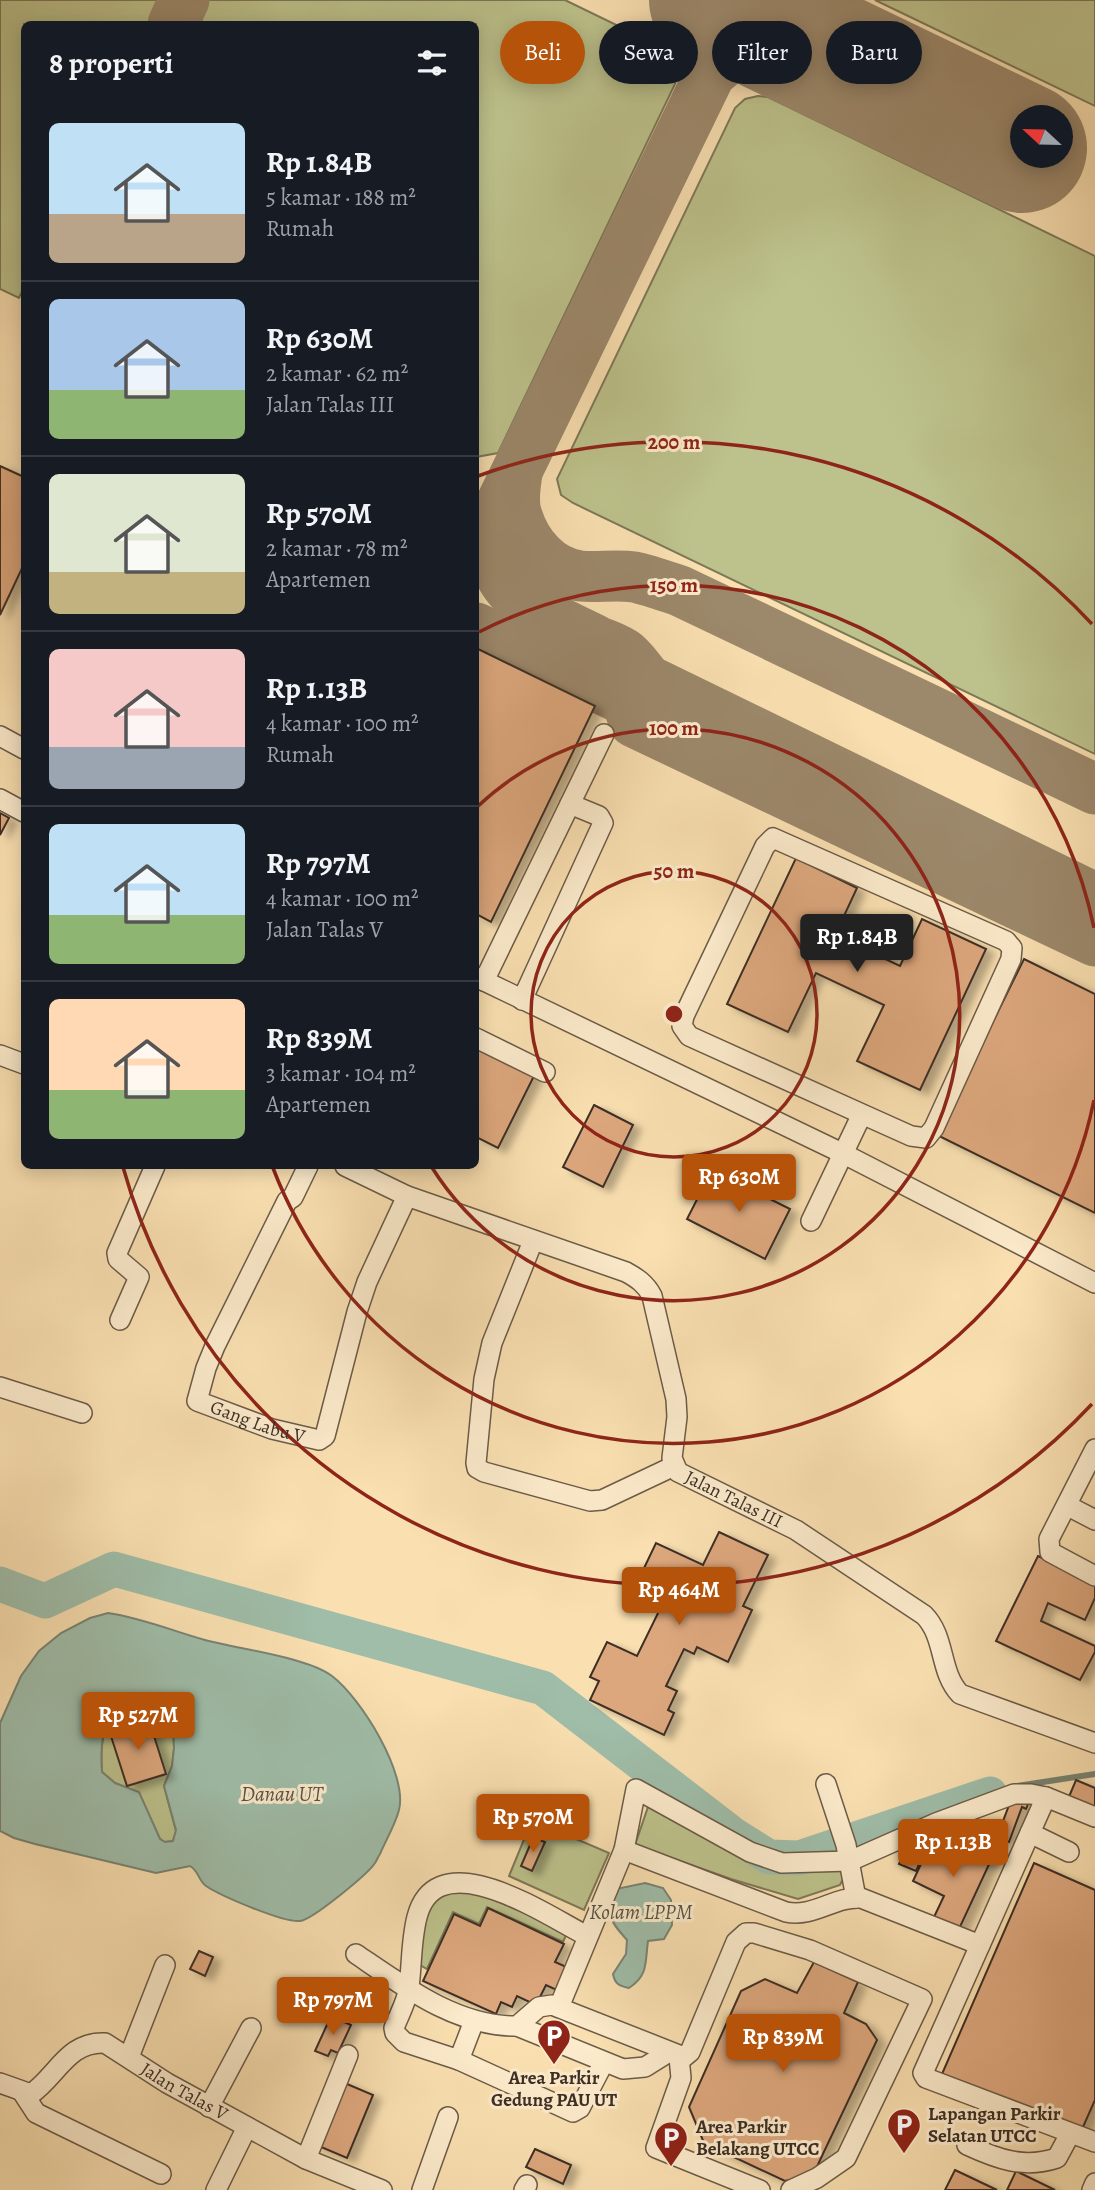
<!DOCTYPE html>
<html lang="id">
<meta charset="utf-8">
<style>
:root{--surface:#171b24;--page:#20242c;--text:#f1f3f6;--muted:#9ea1a6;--line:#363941;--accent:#b45309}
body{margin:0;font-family:Alegreya,serif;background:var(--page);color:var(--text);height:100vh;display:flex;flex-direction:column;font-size:26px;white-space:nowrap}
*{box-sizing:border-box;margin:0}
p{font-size:23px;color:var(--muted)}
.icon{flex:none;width:38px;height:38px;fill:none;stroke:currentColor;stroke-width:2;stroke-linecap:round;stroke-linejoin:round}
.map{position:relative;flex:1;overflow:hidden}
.side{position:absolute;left:21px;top:21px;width:458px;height:1148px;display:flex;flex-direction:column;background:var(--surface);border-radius:10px;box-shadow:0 4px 18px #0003}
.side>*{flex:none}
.guide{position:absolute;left:500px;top:21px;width:488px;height:63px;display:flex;gap:14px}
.needle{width:46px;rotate:292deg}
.buttons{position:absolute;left:1010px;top:105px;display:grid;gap:14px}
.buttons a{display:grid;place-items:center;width:63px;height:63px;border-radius:50%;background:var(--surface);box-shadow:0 4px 18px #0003;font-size:35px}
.price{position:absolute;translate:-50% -60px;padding:0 16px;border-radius:7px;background:var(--accent);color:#fff;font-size:23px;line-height:46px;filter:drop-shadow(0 2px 4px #0008)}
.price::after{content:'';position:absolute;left:50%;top:42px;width:21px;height:16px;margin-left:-10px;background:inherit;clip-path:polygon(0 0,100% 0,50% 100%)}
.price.selected{background:#222;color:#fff}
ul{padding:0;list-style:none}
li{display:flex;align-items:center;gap:21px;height:175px;padding:0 28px}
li+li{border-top:2px solid var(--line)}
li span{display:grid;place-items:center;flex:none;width:196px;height:140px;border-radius:10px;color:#555}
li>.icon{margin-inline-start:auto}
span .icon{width:84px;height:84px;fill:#fffc;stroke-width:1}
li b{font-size:30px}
h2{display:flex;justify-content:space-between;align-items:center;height:84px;padding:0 28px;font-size:30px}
.chip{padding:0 24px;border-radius:32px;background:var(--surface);box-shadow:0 4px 18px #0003;font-size:24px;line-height:63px}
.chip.selected{background:var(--accent);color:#fff}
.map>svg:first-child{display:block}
</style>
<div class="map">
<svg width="1095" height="2190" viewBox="0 0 1095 2190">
<defs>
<filter id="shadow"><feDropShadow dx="8" dy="4.5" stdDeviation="3.5" flood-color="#0004"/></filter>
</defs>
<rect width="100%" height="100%" fill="#fae0b1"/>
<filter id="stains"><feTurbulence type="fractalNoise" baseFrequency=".00286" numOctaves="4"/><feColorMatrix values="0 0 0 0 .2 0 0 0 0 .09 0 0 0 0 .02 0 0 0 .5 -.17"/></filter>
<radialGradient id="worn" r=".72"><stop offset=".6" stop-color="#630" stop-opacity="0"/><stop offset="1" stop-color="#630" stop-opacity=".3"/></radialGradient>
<g fill="#bdc28c" stroke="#7d7858" stroke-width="2" fill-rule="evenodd">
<polygon points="0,0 169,0 157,24 24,24 24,287 19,298 0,289"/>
<path d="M205 0H565L670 51C678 62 679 71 675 84L498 453 476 457V24H193Z"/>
<polygon points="875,0 1095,0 1095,106"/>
<polygon points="758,96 768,97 1095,256 1095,754 573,503 561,495 557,479 735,108 745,99"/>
<path d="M120 1703 136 1706 173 1724 174 1748 172 1766 164 1786 176 1831 173 1841 165 1842 160 1839 139 1793 115 1783 102 1772C100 1746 102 1724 120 1703ZM148 1718 165 1774 127 1786 110 1730Z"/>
<polygon points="649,1804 757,1861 842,1857 846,1873 840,1885 798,1899 731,1879 635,1845"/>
<polygon points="532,1820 609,1853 584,1910 509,1876"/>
<polygon points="449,1891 475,1892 568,1931 563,1942 487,1907 479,1924 453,1912 427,1969 420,1965 424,1923 432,1901"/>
</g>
<g fill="#9fbda9" stroke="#788474" stroke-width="2" fill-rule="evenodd">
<path d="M108 1613C142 1618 173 1631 205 1640 238 1649 307 1657 332 1676 361 1698 408 1774 399 1810 395 1825 386 1840 380 1854 378 1857 377 1860 375 1863 368 1874 312 1920 300 1921 284 1923 221 1896 206 1886 198 1880 199 1871 190 1866L156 1873 35 1844 14 1838 0 1831V1723L21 1676 39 1651 61 1633 90 1618ZM120 1703 136 1706 173 1724 174 1748 172 1766 164 1786 176 1830 173 1841 165 1842 160 1839 139 1792 115 1783 102 1772C100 1746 102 1723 120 1703Z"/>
<path d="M645 1883 663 1888 671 1900 672 1925 664 1939 648 1941C645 1961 649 1975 629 1988 619 1986 615 1984 613 1974L626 1954 627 1940C609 1920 605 1914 616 1889Z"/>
</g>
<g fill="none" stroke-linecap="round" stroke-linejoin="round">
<polyline stroke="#788474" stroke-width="6" points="1017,1786 1095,1774"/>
<polyline stroke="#9fbda9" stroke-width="35" points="0,1584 45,1601 114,1569 543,1688 734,1835 769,1857 799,1858 990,1794"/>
<g stroke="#9c886b" stroke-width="51">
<path d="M692 0C711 22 711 47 710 74"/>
<polyline points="173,24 184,0"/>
<path d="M831 57C773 37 759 29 710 74L499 508C474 593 536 610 597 641 606 645 619 649 626 655 634 662 641 672 647 680L1095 898"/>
<path d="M517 473C515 487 512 502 517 516 526 545 548 572 580 576 597 578 615 574 634 577 649 580 665 586 680 591L1095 789"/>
<polyline points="476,628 627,701 634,722 1095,941"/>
</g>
<polyline stroke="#9c886b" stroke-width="130" points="714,0 1022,148"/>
</g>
<g fill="#dda77d" stroke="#3d2f25" stroke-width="2" filter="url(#shadow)">
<polygon points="0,466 24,477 24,564 0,615"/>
<polygon points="476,648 595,706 491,922 476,914"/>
<polygon points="0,813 9,818 0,835"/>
<polygon points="796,858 857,888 843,918 859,925 851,943 900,966 922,919 986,949 920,1090 857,1061 884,1005 816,973 788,1032 727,1004"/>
<polygon points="1024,959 1095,994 1095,1213 937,1135"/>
<polygon points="476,1045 535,1074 498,1148 476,1137"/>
<polygon points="594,1105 633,1125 603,1187 563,1167"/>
<polygon points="712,1170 790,1209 765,1259 687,1219"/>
<polygon points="719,1532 768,1555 743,1606 752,1610 728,1662 697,1647 694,1654 684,1649 666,1686 677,1691 668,1710 674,1713 664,1735 590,1700 599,1681 590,1677 607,1642 637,1656 662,1605 633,1591 656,1543 703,1565"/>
<polygon points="1038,1556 1095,1583 1095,1598 1085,1620 1048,1603 1041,1621 1095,1646 1095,1652 1080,1680 996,1641"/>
<polygon points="148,1717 166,1774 127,1786 109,1730"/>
<polygon points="1076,1780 1095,1788 1095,1810 1068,1799"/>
<polygon points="1011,1800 1030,1800 1026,1809 1022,1807 1009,1842 997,1837"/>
<polygon points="947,1837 992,1858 959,1929 934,1917 944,1896 913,1881 928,1849 939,1854"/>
<polygon points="533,1838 545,1842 532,1871 521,1866"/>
<polygon points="906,1848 923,1856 916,1871 899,1864"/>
<polygon points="1034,1863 1095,1890 1095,2100 1079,2136 942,2074"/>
<polygon points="488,1908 564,1944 555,1962 571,1969 561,1992 546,1985 536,2005 517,1996 512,2007 501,2002 496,2014 423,1981 454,1914 480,1926"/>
<polygon points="199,1951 213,1957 205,1976 190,1969"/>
<polygon points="814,1962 858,1982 844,2013 866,2024 877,2040 813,2175 785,2181 704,2143 689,2107 741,1991 765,1979 797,1993"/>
<polygon points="331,2016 351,2025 338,2053 331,2050 328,2056 315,2051"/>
<polygon points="340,2081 373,2095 347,2158 314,2144"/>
<polygon points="535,2149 571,2165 563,2184 526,2167"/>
<polygon points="955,2170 997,2190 945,2190"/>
<polygon points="1016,2171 1055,2190 1007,2190"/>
</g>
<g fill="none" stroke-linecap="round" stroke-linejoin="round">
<g stroke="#6c5b48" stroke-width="22">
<g id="minor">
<polyline points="0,736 24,749"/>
<polyline points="0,799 24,812"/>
<polyline points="476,977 844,1154 1095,1283"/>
<polyline points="484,981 604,734"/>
<polyline points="522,1000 603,823 599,816 570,804"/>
<polyline points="476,1038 545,1072"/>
<polyline points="0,1055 24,1064"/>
<path id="s1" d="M308 1166 293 1197 287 1201 215 1346 206 1368 197 1401 272 1429 319 1440 325 1436 357 1312 367 1282 407 1196"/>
<path id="s2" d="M345 1166 407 1196 626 1272C637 1278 646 1284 652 1296L676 1399 677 1417 672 1458 678 1472 796 1530 924 1615C946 1637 939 1672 960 1694L1095 1743"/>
<polyline points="811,1221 862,1114 689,1036 682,1026 684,1016 765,846 773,838 1006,941 1012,948 1011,959 934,1128 926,1138 911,1136 862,1114"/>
<polyline points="533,1241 492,1343 484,1379 476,1463 477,1468 484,1472 590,1501 602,1500 674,1466"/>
<polyline points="120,1320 139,1277 118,1259 117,1253 155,1166"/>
<polyline points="0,1387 82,1413"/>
<polyline points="1095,1449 1049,1539 1050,1552 1095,1576"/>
<polyline points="1068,1506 1095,1520"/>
<polyline points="826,1784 846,1845 856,1898"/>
<polyline points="1095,1817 1046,1797 923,2073 926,2078 1095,2142"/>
<polyline points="1030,1833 1069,1852"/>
<path d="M624 1850 786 1912C813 1918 835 1896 861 1898L980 1945"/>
<path d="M356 1954C403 1986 457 2027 517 2026L539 2007 552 2005 684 2057 690 2052 736 1942 746 1933H754L810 1950 922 1999 846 2158 817 2178 791 2190"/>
<polyline points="559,2007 624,1850 636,1789 750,1852 782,1863 850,1861 936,1823 1014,1794 1031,1794 1046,1797"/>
<path d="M474 2021 459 2060 404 2042 395 2033 394 2028C399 2015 407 2001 409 1987 412 1964 411 1940 417 1917 437 1840 546 1915 587 1936"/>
<polyline points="517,2026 623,2069 645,2067 669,2052"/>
<polyline points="129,2057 165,1965"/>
<polyline points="679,2057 681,2078 656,2148 760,2190"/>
<polyline points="459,2060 573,2112 580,2108 604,2062"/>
<path id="s3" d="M0 2083 31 2094C57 2076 68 2041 105 2043L167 2083 306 2159 382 2190"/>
<polyline points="23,2093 36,2113 161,2174"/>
<polyline points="209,2107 251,2028"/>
<path d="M967 2145C997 2159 1024 2169 1057 2158L1070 2134"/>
<polyline points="306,2159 348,2055"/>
<polyline points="216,2190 247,2127"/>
<polyline points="422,2190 448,2117"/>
<polyline points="524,2190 527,2185"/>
<polyline points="1092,2190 1095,2183"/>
</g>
</g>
<use href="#minor" stroke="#fcebcc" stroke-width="19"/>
</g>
<g fill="none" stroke="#8f2418" stroke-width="3.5">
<circle cx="674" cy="1014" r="143"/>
<path d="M477 807A286 286 0 1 1 431 1166"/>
<path d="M1094 1100A429 429 0 0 1 273 1168M479 632A429 429 0 0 1 1094 928"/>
<path d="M1092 1404A572 572 0 0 1 123 1167M478 476A572 572 0 0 1 1092 624"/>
</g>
<defs>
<g id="parking-pin" transform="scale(1.75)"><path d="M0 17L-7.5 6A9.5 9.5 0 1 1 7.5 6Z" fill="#8f2418" stroke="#fcebcc"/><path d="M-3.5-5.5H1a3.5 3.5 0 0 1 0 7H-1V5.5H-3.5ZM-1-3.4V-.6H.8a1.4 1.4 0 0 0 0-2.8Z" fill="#fff"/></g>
</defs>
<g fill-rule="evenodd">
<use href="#parking-pin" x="554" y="2036"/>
<use href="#parking-pin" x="904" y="2125"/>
<use href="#parking-pin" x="671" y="2138"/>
</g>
<g text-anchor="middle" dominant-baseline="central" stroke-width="6" stroke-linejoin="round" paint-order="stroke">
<g font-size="19" fill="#3d2f25" stroke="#fcebcc">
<text stroke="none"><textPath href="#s1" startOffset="326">Gang Labu V</textPath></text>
<text stroke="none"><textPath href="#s2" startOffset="579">Jalan Talas III</textPath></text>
<text stroke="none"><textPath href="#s3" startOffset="219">Jalan Talas V</textPath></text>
</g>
<g font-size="19" font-weight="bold" fill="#3d2f25" stroke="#fcebcc" text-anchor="start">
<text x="554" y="2078" text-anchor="middle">Area Parkir<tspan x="554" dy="22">Gedung PAU UT</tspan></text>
<text x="928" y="2114">Lapangan Parkir<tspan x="928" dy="22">Selatan UTCC</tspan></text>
<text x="696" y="2127">Area Parkir<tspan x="696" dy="22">Belakang UTCC</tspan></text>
</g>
<g font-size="21" font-style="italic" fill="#565246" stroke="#fcebcc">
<text x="282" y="1794">Danau UT</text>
<text x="641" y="1912">Kolam LPPM</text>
</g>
</g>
<circle cx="674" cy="1014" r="10" fill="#8f2418" stroke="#fcebcc" stroke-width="3.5"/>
<g font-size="21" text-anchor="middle" font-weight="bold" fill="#8f2418" stroke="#fcebcc" stroke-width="6" stroke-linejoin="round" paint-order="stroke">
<text x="674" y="449">200 m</text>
<text x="674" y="592">150 m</text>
<text x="674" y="735">100 m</text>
<text x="674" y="878">50 m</text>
</g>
<rect width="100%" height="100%" filter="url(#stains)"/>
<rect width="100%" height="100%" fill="url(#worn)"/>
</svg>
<div class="buttons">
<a><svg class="needle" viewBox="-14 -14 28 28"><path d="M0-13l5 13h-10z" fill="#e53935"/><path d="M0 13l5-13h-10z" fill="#9ea1a6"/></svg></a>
</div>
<b class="price selected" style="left:857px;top:974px">Rp 1.84B</b>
<b class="price" style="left:739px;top:1214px">Rp 630M</b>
<b class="price" style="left:679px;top:1627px">Rp 464M</b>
<b class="price" style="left:138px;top:1752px">Rp 527M</b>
<b class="price" style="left:533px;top:1854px">Rp 570M</b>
<b class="price" style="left:953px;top:1879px">Rp 1.13B</b>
<b class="price" style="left:333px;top:2037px">Rp 797M</b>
<b class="price" style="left:783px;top:2074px">Rp 839M</b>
<div class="guide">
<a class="chip selected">Beli</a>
<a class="chip">Sewa</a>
<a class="chip">Filter</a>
<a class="chip">Baru</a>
</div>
<section class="side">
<h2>8 properti<svg class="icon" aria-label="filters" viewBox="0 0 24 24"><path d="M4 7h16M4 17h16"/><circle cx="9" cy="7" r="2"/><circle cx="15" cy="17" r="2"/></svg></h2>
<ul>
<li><span style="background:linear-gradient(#bfe0f5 65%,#b9a48a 0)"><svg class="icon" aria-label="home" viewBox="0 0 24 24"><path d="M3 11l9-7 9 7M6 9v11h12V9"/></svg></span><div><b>Rp 1.84B</b><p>5 kamar · 188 m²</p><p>Rumah</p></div></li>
<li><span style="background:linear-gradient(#a9c7e8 65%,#8fb573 0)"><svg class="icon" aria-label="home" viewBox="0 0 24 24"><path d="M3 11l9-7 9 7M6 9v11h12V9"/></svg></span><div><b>Rp 630M</b><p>2 kamar · 62 m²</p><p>Jalan Talas III</p></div></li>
<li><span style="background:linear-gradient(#dfe7d0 70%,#c2b280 0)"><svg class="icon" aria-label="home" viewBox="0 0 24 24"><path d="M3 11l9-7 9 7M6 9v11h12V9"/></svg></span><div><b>Rp 570M</b><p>2 kamar · 78 m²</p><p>Apartemen</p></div></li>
<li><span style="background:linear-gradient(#f6c9c9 70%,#9aa5b1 0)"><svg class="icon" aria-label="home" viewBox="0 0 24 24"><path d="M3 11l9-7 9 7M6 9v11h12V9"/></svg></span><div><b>Rp 1.13B</b><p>4 kamar · 100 m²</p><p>Rumah</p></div></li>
<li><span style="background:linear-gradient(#bfe0f5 65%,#8fb573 0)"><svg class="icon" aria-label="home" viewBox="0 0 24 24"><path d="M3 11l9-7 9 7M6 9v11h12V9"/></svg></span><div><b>Rp 797M</b><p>4 kamar · 100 m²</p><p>Jalan Talas V</p></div></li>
<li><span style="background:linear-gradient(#ffd9b3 65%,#8fb573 0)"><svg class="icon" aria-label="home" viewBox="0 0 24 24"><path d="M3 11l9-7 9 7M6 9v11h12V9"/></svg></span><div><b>Rp 839M</b><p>3 kamar · 104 m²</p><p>Apartemen</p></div></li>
</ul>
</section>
</div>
